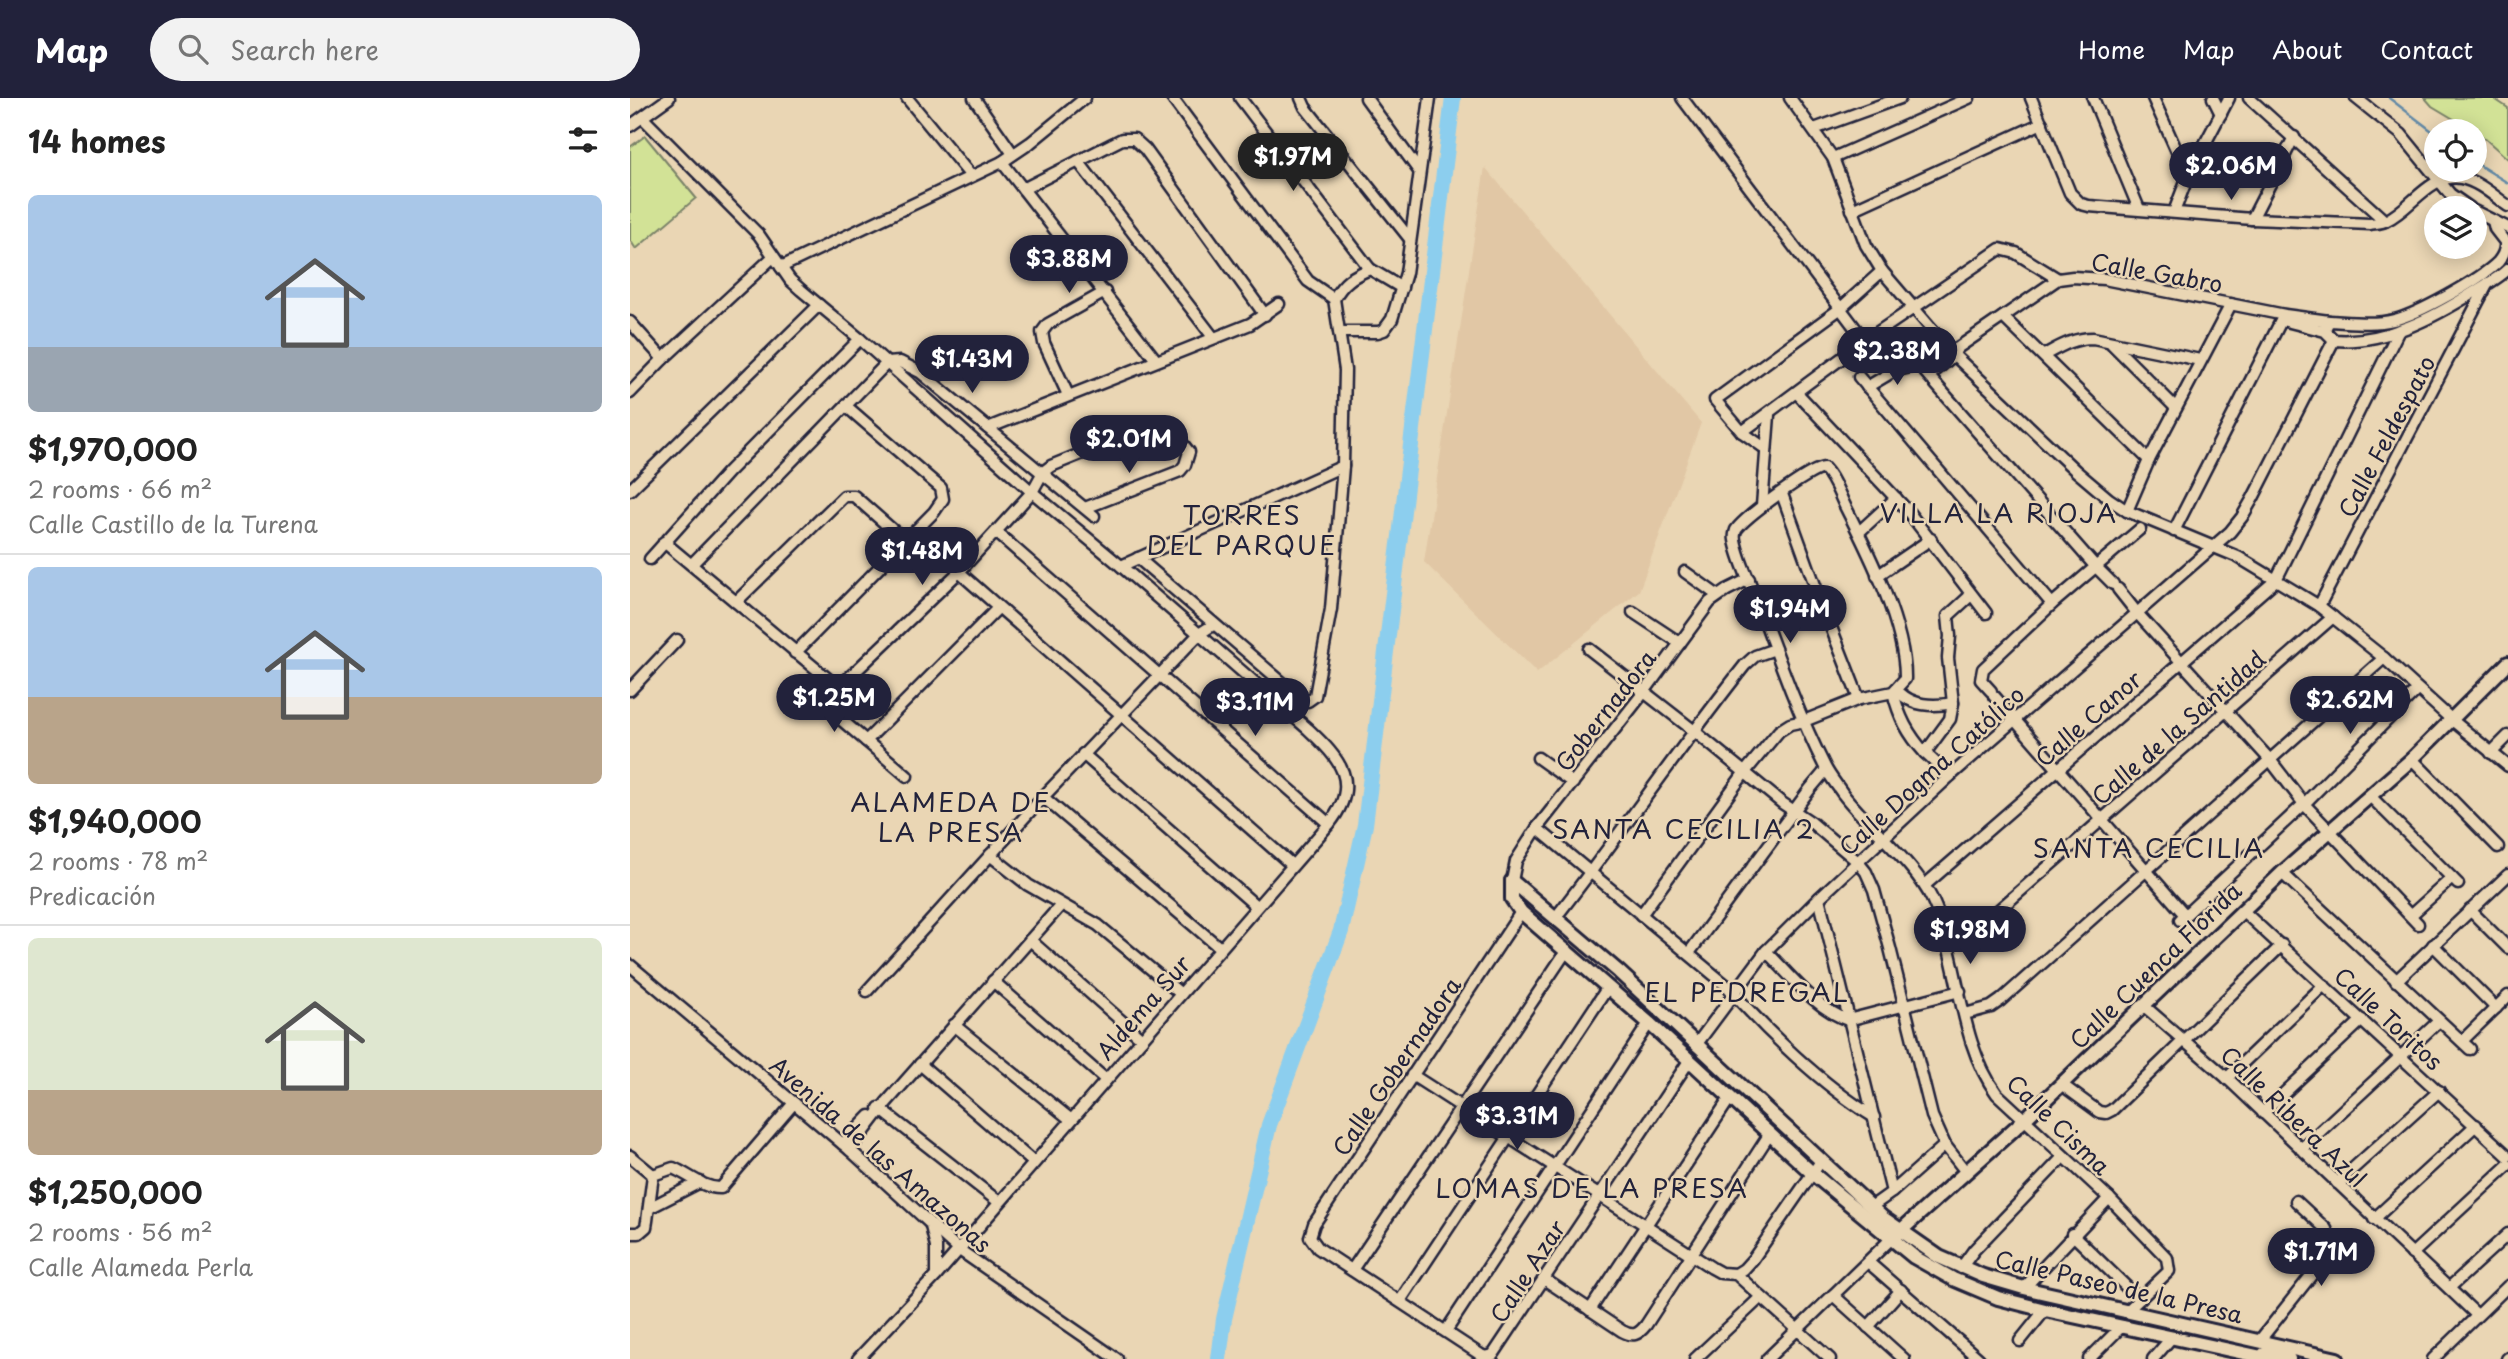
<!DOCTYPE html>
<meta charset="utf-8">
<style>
:root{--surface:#fff;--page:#f2f2f2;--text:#222;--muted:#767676;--line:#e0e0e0;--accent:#22223b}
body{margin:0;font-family:"Playpen Sans",sans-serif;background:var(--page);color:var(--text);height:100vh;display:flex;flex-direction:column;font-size:26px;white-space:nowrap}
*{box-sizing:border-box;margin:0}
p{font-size:23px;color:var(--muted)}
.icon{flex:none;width:38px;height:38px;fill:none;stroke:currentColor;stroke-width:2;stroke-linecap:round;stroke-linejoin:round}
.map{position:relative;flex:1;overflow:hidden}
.panel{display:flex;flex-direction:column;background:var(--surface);width:630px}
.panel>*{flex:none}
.controls{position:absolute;left:1794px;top:21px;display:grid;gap:14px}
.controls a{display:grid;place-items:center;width:63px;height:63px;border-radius:50%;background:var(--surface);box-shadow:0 4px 18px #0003;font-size:35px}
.price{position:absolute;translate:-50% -60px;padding:0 16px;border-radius:24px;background:var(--accent);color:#fff;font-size:23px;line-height:46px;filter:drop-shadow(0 2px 4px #0008)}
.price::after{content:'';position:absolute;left:50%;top:42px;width:21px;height:16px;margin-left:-10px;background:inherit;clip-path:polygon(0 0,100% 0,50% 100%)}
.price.selected{background:#222;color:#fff}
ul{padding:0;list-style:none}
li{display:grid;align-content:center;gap:14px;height:371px;padding:0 28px}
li+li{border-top:2px solid var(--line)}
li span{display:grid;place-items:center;height:217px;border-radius:10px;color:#555}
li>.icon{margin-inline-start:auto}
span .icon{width:126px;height:126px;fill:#fffc;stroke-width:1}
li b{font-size:30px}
h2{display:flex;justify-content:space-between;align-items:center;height:84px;padding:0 28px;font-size:30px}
header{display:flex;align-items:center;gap:42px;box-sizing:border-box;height:98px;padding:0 35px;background:var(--accent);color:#fff}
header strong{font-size:33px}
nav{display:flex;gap:38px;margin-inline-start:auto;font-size:24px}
.search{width:490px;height:63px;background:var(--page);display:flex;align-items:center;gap:18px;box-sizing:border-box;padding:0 24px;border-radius:38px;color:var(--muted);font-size:26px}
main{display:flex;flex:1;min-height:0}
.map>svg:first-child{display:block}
</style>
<header>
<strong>Map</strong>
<div class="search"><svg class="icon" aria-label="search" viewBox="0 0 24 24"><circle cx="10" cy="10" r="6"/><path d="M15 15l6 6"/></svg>Search here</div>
<nav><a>Home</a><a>Map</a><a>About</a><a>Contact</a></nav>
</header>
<main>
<section class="panel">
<h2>14 homes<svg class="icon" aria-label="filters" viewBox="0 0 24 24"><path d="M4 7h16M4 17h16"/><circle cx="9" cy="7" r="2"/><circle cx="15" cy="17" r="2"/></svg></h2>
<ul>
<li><span style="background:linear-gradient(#a9c7e8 70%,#9aa5b1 0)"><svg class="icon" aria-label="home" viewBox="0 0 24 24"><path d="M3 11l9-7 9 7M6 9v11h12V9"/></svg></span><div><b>$1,970,000</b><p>2 rooms · 66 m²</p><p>Calle Castillo de la Turena</p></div></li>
<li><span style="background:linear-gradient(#a9c7e8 60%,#b9a48a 0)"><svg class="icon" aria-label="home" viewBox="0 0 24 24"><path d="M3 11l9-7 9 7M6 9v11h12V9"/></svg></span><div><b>$1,940,000</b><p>2 rooms · 78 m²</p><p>Predicación</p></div></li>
<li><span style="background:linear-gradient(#dfe7d0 70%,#b9a48a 0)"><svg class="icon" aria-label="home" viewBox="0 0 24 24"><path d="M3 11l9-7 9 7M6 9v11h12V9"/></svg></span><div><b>$1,250,000</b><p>2 rooms · 56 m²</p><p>Calle Alameda Perla</p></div></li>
</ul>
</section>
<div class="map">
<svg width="1878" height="1261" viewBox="0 0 1878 1261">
<rect width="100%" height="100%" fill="#ead6b4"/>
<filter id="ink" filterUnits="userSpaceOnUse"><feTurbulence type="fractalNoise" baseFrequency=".0143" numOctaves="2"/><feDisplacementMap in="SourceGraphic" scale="14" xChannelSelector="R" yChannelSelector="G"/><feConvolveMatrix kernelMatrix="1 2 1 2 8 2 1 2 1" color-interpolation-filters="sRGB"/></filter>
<g filter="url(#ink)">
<polygon fill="#e1c7a5" points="855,69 1071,325 1009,493 907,575 794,464"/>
<g fill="#d2e296" stroke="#7a8268" stroke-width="2">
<polygon points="1795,0 1863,0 1878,10 1878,61 1852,38 1802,8"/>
<polygon points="15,38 66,100 6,151 0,142 0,49"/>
</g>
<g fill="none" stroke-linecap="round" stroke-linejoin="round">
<g stroke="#6289a6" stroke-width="2.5">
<polyline points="1759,0 1806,36"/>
<polyline points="1844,64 1878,85"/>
</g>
<polyline stroke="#8cceee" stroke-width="16" points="589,1261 594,1221 639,1027 711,833 735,727 823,0"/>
<g stroke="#22223b" stroke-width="15">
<g id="street">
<polyline points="277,0 341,78"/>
<polyline points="344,0 383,56"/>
<polyline points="610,0 740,171"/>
<polyline points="671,0 675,9 780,141"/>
<polyline points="736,0 789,73"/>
<polyline points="1052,0 1235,243"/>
<polyline points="1160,0 1203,60 1236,147 1252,173 1324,257 1446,373 1479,401 1497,413 1608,459 1689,508 1754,560 1822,622 1878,668"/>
<path d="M1401 0 1440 95 1451 106 1459 108 1622 121 1740 126C1746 125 1752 125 1757 122 1781 111 1800 75 1831 80 1848 83 1864 98 1878 108"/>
<polyline points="1463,0 1509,111"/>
<polyline points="1523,0 1558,78"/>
<polyline points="1583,0 1591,16"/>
<polyline points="1619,0 1755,123"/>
<polyline points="1726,0 1771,36 1820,96 1840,110"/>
<path d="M13 20 129 137 160 182 171 192 230 241 402 394 491 468 678 631C710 661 732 685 699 726L306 1178 228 1261"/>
<polyline points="0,28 39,0"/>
<polyline points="1184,31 1270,0"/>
<polyline points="1203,60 1339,0"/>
<polyline points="448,63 583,239"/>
<polyline points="372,64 526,262"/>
<polyline points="393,91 492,41 504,41 515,51 635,217"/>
<polyline points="1222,112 1412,25"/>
<polyline points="1844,113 1878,130"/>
<polyline points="1544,114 1558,78 1599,0"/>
<polyline points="1622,121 1664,39"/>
<polyline points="151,169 372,64 400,45 455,0"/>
<path d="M704 201C713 184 723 178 740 171L772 190"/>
<polyline points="1373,219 1519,362"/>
<path d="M1652 222 1695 233 1704 242C1755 246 1805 219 1846 193 1857 186 1869 180 1878 171"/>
<polyline points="0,224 33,261"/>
<path d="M1696 229 1699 223C1720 224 1743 227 1764 222 1788 216 1850 182 1868 164 1873 158 1876 152 1875 144L1865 131 1863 123"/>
<polyline points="709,234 748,234 754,232 762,221 776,175 800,0"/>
<polyline points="1482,246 1546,310"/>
<path d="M1414 257C1431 248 1444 240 1463 240L1570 262"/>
<polyline points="257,265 270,264 290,274 464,418"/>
<polyline points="1289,267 1465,468 1483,486"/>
<polyline points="1299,278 1324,257 1326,252"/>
<polyline points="1229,279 1422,506"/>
<polyline points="1237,289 1264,273 1289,267 1319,252 1326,251 1428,181 1443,179 1474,181 1655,217 1699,223"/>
<polyline points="0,295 33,261 143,159"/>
<polyline points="1167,295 1277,412 1356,515"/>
<polyline points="438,297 414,245 412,234 418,226 475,194"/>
<polyline points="358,330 620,226 649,206"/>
<polyline points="1112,334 1235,243 1370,151 1386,155 1428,181"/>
<polyline points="1136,351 1112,334 1085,302 1211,210 1252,173"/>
<polyline points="0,392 189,207"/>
<polyline points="1152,396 1190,501 1229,601"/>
<polyline points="1132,408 1139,317"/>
<polyline points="1497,413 1519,362 1601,206"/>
<polyline points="1544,433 1654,217"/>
<polyline points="366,434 699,726"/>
<polyline points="1229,434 1266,400"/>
<polyline points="34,444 209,590"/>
<polyline points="508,460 669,599 678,603 685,598 701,511 713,368 715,272 704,201 678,183 542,0"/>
<polyline points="20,461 98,374 230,241"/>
<polyline points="62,466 257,265"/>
<polyline points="491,468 713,368"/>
<polyline points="329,474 662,767"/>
<polyline points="1055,474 1087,497"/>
<polyline points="1247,478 1301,441"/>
<polyline points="1488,491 1507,515 1641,663 1674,706 1788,826"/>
<polyline points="106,504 214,398 224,398 274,442"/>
<polyline points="1689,508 1858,185"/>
<polyline points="1003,514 1050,545"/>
<polyline points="959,551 1063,632 1152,705 1182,725 1228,764 1236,774 1244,792 1260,850 1302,1018 1315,1047 1336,1074"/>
<polyline points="165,555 304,414 313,401 311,390 305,385 216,308"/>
<polyline points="0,592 47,542"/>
<path d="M1267 592C1281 608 1303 609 1323 605"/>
<polyline points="1361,593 1351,582 1353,571 1422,506 1510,431"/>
<path d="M1263 594C1269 619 1278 636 1295 655"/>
<polyline points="1364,598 1555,817"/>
<polyline points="236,643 368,510"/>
<polyline points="1861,655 1878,638"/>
<polyline points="453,656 626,808"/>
<polyline points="908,660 943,685"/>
<polyline points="1782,661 1868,749"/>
<polyline points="277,678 201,613 199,609 203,595 329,474 402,394 413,374 421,368 524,326 537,326 559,354 555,367 550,373 455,410"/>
<polyline points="1320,678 1295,655 1320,621 1323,605 1318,560 1320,538 1318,518 1341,497"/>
<polyline points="1740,698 1828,786"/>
<polyline points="413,699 590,850"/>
<path d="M907 730 1096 887C1135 932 1193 988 1244 1019"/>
<polyline points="360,757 398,787 468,827 551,896"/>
<polyline points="1652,775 1840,951"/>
<polyline points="882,783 886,763 907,730 1014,594 1080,504 1097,492 1119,481"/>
<polyline points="1295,787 1646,482 1769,232"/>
<polyline points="1189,800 1262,1094 1241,1109"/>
<polyline points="1840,812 1878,850"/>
<polyline points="1613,813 1878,1058"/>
<polyline points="891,814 684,1126 680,1139 688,1150 851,1257 855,1259 863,1257 1059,963"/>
<path d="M1011 817 1115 674 1149 633 1160 626 1174 623 1229 601 1263 594 1275 581C1276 529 1239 455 1215 408 1209 396 1204 380 1194 370 1181 370 1115 419 1106 432 1105 436 1104 437 1105 442 1109 464 1121 486 1129 507 1149 562 1169 618 1195 669 1200 679 1207 687 1213 696 1239 730 1284 764 1302 801 1331 863 1327 942 1367 996L1479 1100 1537 1160 1539 1173 1496 1214"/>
<polyline points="1781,817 1822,780"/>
<path d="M926 819C991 736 1050 649 1115 567L1125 558 1145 551"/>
<polyline points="1550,822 1674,706 1787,592"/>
<polyline points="1317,840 1339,834 1363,817 1703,519"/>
<polyline points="400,842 512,941"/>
<polyline points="1803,847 1866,910"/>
<path d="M1136 853C1160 877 1186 911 1218 922L1330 893"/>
<polyline points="1059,855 1180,691 1196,672"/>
<polyline points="0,867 220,1052 328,1151 487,1261"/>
<polyline points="363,883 476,982"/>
<polyline points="1766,883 1878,777"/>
<polyline points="237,893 413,699 569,536 583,527"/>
<polyline points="1513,907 1597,980 1847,1217"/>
<polyline points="1335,916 1361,909 1371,902 1754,560"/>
<polyline points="324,927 440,1021"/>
<polyline points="1832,943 1878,898"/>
<polyline points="1066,947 1136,853 1189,800 1320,678 1600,434 1612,419 1623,400 1704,242"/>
<polyline points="290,966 403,1064"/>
<polyline points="782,977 1082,1170 1091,1175 1106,1176 1200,1261"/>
<polyline points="1597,980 1694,887"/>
<polyline points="1431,986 1469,1014 1476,1015 1482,1012 1652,847"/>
<polyline points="249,1010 369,1104"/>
<polyline points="1633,1015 1732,922"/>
<polyline points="213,1046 240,1018"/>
<polyline points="1671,1051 1809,923"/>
<polyline points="220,1052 256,1005 431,807"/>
<polyline points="0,1058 23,1077 17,1123 16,1129 9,1135 0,1135"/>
<path d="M23 1077 43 1070C58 1076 74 1091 91 1090L164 1005"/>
<polyline points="1707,1085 1809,993"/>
<polyline points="1262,1094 1315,1047"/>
<polyline points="19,1110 70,1084"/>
<polyline points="1744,1121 1846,1027"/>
<polyline points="301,1128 306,1149 306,1178"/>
<polyline points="1442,1136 1509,1201"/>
<polyline points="1782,1156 1878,1067"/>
<polyline points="1238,1164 1349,1261"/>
<polyline points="1331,1170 1344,1152 1433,1059"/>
<polyline points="722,1172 937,852"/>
<polyline points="1106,1176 1114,1171 1123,1161 1191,1063"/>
<path d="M914 1181 992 1233C1003 1239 1008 1237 1016 1227L1139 1037"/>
<polyline points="1394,1190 1479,1100"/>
<polyline points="1819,1190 1878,1136"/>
<polyline points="1203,1197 1274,1261"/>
<polyline points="770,1203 978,889"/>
<polyline points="960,1212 1100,1000"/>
<polyline points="1238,1229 1271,1192"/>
<polyline points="816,1233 1019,925"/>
<polyline points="1630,1242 1695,1160 1702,1144 1696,1131 1666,1103"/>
<polyline points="1390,1243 1415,1212"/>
<polyline points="1065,1261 1131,1199"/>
<polyline points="1137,1261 1261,1141"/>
<polyline points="1459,1261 1492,1228"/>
<polyline points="1523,1261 1542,1239"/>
<polyline points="1803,1261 1878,1188"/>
<polyline points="1877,1261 1878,1260"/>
</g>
</g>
<g stroke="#22223b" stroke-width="18">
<g id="secondary">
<polyline points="882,783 989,874 1253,1120 1309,1159 1353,1178 1394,1190 1707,1261"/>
<polyline points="882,783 882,801 891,814 1019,925 1182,1075 1284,1159 1323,1181 1368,1200 1415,1212 1641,1261"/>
<polyline points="1267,1136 1394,1022 1652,775 1782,661 1878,565"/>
<polyline points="1634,1256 1659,1261"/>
</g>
</g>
<use href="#street" stroke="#ead6b4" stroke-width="10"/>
<use href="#secondary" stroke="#ead6b4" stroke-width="12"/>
</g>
</g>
<g text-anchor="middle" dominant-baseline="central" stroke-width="5" stroke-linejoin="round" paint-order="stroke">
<g font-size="23" fill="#22223b" stroke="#ead6b4">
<text transform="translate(1527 174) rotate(10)">Calle Gabro</text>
<text transform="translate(1756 338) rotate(-62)">Calle Feldespato</text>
<text transform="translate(975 612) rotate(-52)">Gobernadora</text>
<text transform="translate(1458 620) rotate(-41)">Calle Canor</text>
<text transform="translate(1548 629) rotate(-41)">Calle de la Santidad</text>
<text transform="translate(1301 672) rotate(-42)">Calle Dogma Católico</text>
<text transform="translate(1525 867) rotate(-44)">Calle Cuenca Florida</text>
<text transform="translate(513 909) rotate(-49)">Aldema Sur</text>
<text transform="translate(1759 920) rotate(43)">Calle Toritos</text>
<text transform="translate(766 968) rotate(-56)">Calle Gobernadora</text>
<text transform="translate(1664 1018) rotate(44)">Calle Ribera Azul</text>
<text transform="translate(1429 1026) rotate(44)">Calle Cisma</text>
<text transform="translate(251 1056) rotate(41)">Avenida de las Amazonas</text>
<text transform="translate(897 1173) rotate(-57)">Calle Azar</text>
<text transform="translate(1489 1188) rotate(13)">Calle Paseo de la Presa</text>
</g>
<g font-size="26" letter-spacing="2" fill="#22223b" stroke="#ead6b4">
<text x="1369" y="414">VILLA LA RIOJA</text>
<text x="612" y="416">TORRES<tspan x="612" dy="30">DEL PARQUE</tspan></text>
<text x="321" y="703">ALAMEDA DE<tspan x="321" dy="30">LA PRESA</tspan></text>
<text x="1054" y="730">SANTA CECILIA 2</text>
<text x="1519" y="749">SANTA CECILIA</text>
<text x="1117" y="893">EL PEDREGAL</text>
<text x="962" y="1089">LOMAS DE LA PRESA</text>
</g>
</g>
</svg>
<div class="controls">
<a><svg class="icon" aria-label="locate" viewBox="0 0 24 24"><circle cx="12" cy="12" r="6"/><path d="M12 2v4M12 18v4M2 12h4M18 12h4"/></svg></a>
<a><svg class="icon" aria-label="layers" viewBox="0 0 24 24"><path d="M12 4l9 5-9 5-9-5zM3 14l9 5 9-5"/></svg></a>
</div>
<b class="price selected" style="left:663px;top:95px">$1.97M</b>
<b class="price" style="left:1601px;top:104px">$2.06M</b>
<b class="price" style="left:439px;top:197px">$3.88M</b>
<b class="price" style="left:1267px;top:289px">$2.38M</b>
<b class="price" style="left:342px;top:297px">$1.43M</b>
<b class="price" style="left:499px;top:377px">$2.01M</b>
<b class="price" style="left:292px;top:489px">$1.48M</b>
<b class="price" style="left:1160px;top:547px">$1.94M</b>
<b class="price" style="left:204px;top:636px">$1.25M</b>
<b class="price" style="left:1720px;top:638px">$2.62M</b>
<b class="price" style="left:625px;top:640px">$3.11M</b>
<b class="price" style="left:1340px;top:868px">$1.98M</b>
<b class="price" style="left:887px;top:1054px">$3.31M</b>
<b class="price" style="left:1691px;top:1190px">$1.71M</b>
</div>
</main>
